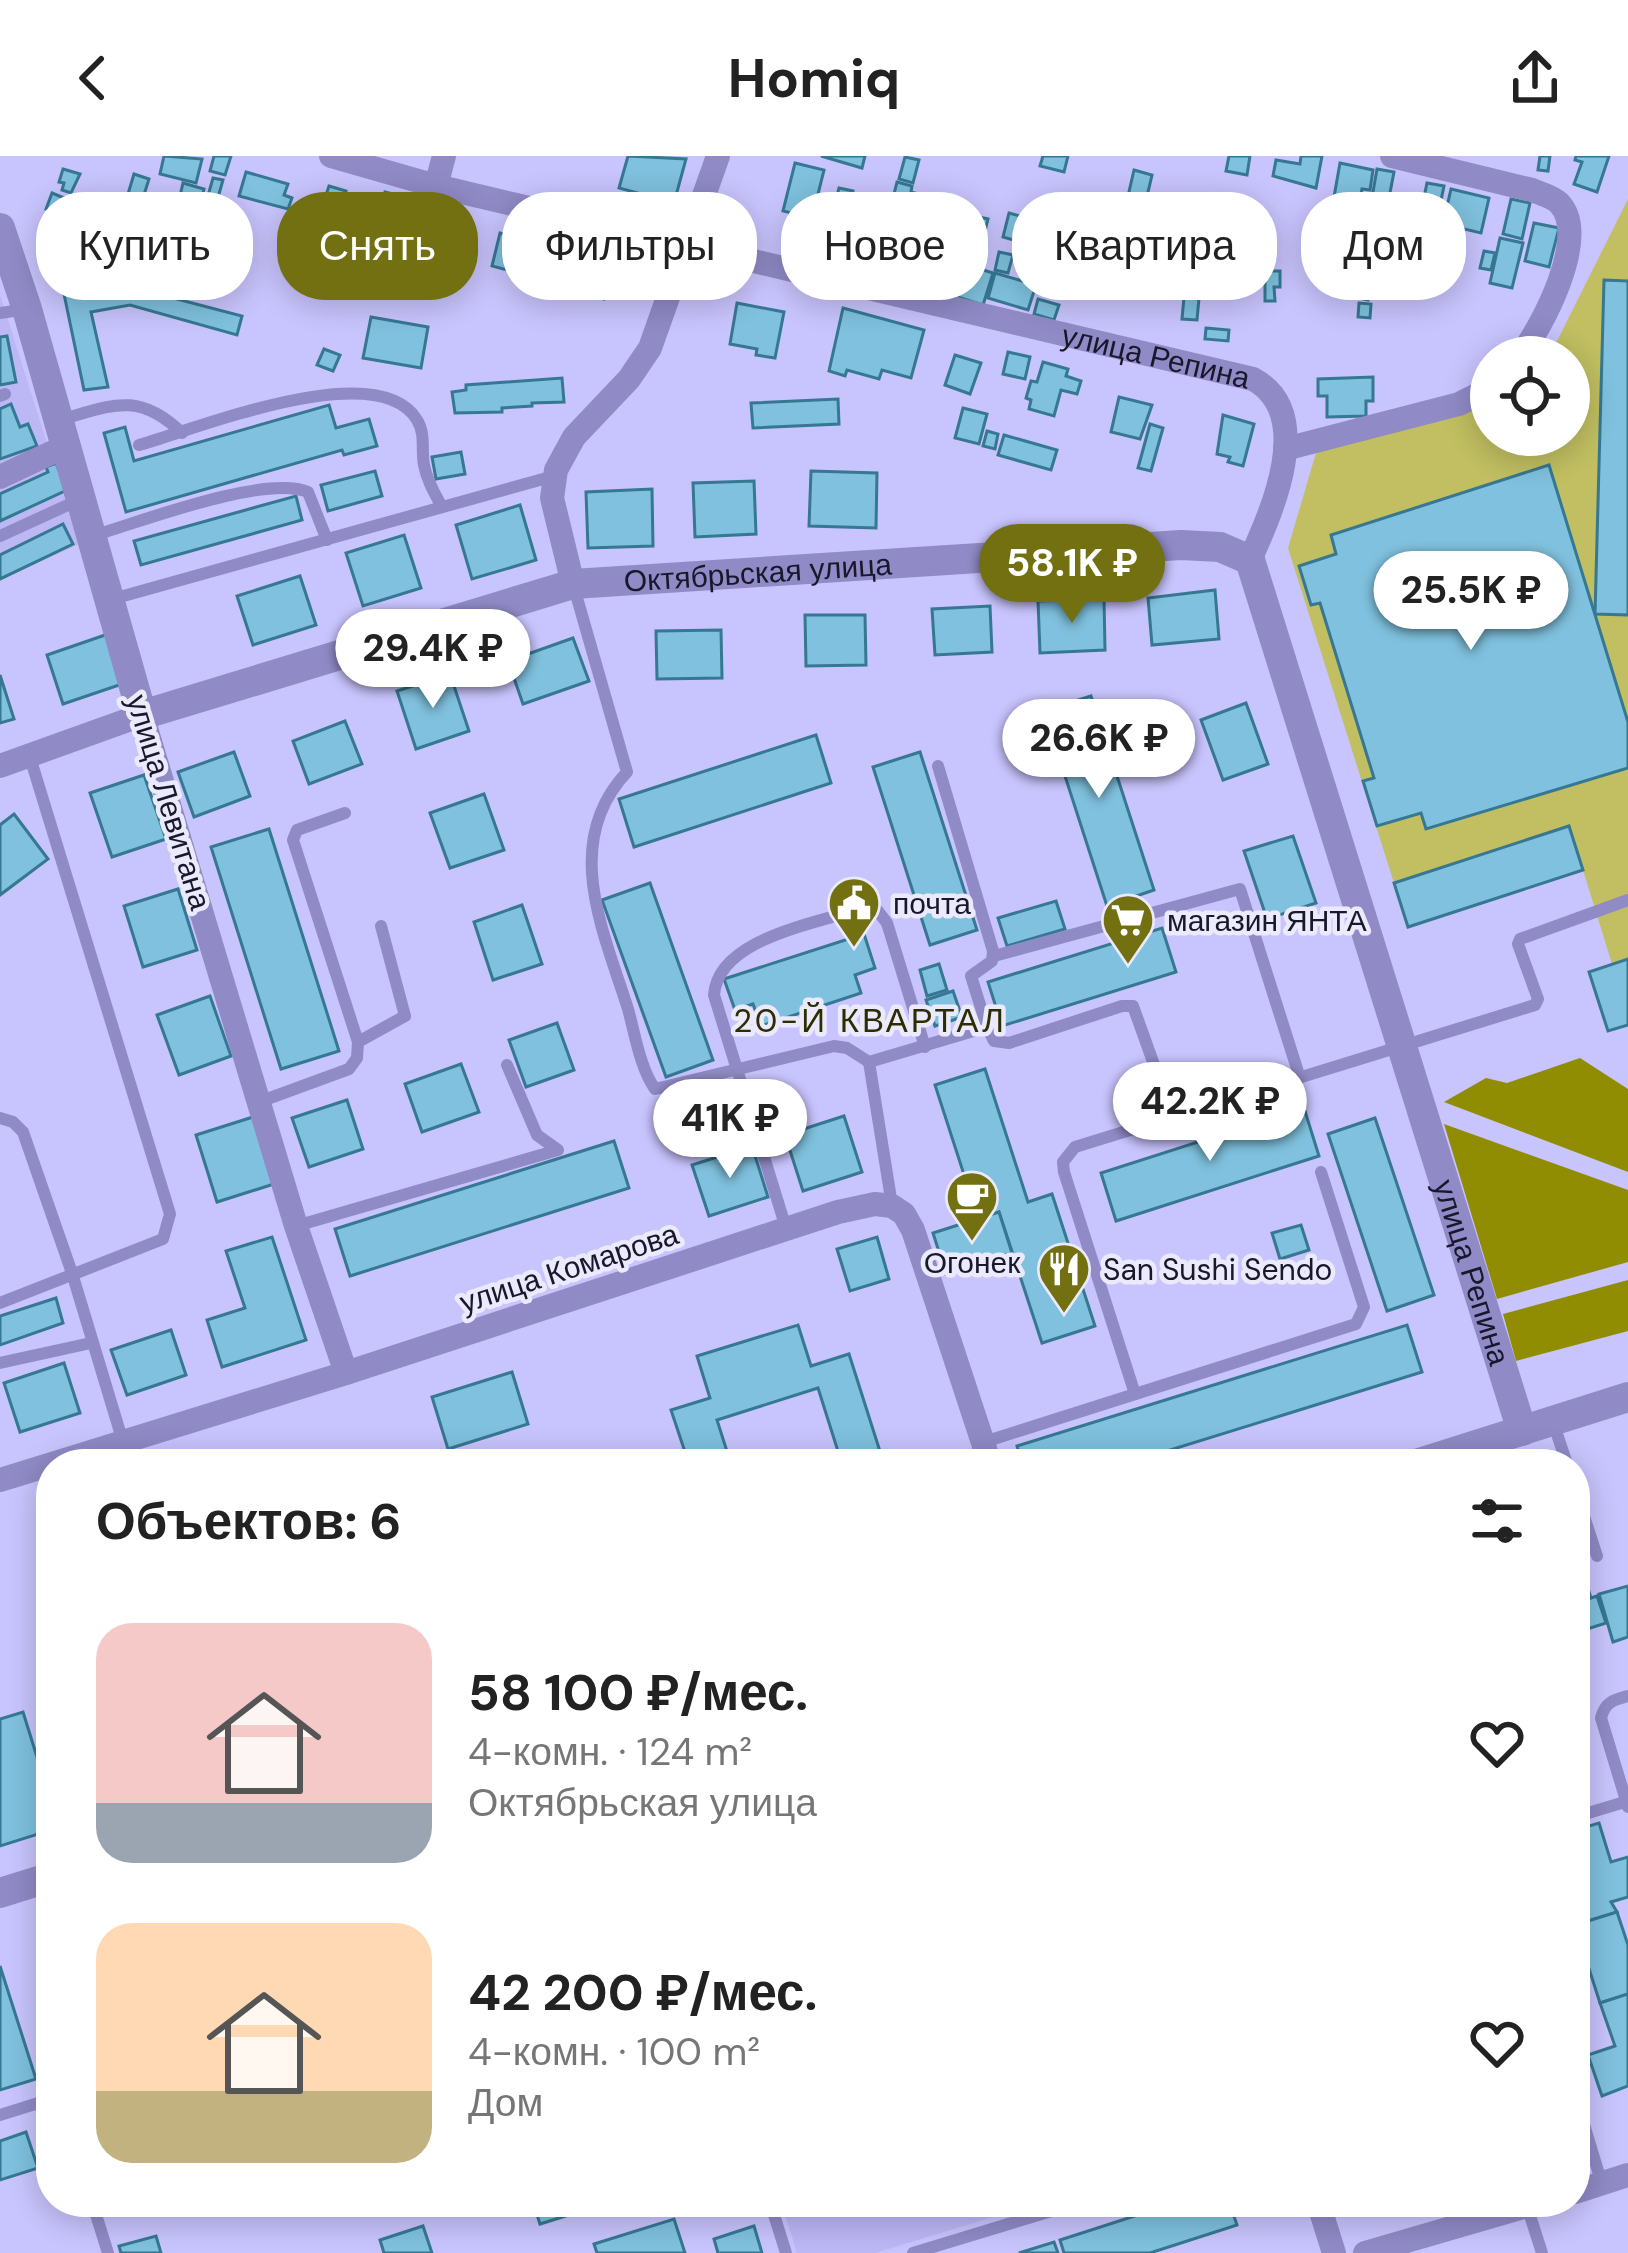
<!DOCTYPE html>
<html lang="ru">
<meta charset="utf-8">
<style>
:root{--surface:#fff;--page:#f2f2f2;--text:#222;--muted:#767676;--accent:#737012}
body{margin:0;font-family:"DM Sans",sans-serif;background:var(--page);color:var(--text);height:100vh;display:flex;flex-direction:column;font-size:45px;white-space:nowrap}
*{box-sizing:border-box;margin:0}
p{font-size:39px;color:var(--muted)}
.icon{flex:none;width:66px;height:66px;fill:none;stroke:currentColor;stroke-width:2;stroke-linecap:round;stroke-linejoin:round}
.map{position:relative;flex:1;overflow:hidden}
.details{position:absolute;left:36px;top:1293px;width:1554px;height:768px;display:flex;flex-direction:column;background:var(--surface);border-radius:48px;box-shadow:0 6px 30px #0003}
.details>*{flex:none}
.hud{position:absolute;left:36px;top:36px;width:1557px;height:108px;display:flex;gap:24px}
.buttons{position:absolute;left:1470px;top:180px;display:grid;gap:24px}
.buttons a{display:grid;place-items:center;width:120px;height:120px;border-radius:50%;background:var(--surface);box-shadow:0 6px 30px #0003;font-size:60px}
.price{position:absolute;translate:-50% -102px;padding:0 27px;border-radius:42px;background:#fff;color:#222;font-size:39px;line-height:78px;filter:drop-shadow(0 3px 6px #0008)}
.price::after{content:'';position:absolute;left:50%;top:72px;width:36px;height:27px;margin-left:-18px;background:inherit;clip-path:polygon(0 0,100% 0,50% 100%)}
.price.active{background:var(--accent);color:#fff}
ul{padding:0;list-style:none}
li{display:flex;align-items:center;gap:36px;height:300px;padding:0 60px}
li span{display:grid;place-items:center;flex:none;width:336px;height:240px;border-radius:36px;color:#555}
li>.icon{margin-inline-start:auto}
span .icon{width:144px;height:144px;fill:#fffc;stroke-width:1}
li b{font-size:51px}
h2{display:flex;justify-content:space-between;align-items:center;height:144px;padding:0 60px;font-size:51px}
.chip{padding:0 42px;border-radius:48px;background:var(--surface);box-shadow:0 6px 30px #0003;font-size:42px;line-height:108px}
.chip.active{background:var(--accent);color:#fff}
header{display:flex;justify-content:space-between;align-items:center;height:156px;padding:0 60px;background:var(--surface);font-size:54px;font-weight:700}
.map>svg:first-child{display:block}
</style>
<header><svg class="icon" aria-label="back" viewBox="0 0 24 24"><path d="M15 5l-7 7 7 7"/></svg>Homiq<svg class="icon" aria-label="share" viewBox="0 0 24 24"><path d="M12 15V3M7 8l5-5 5 5M5 13v7h14v-7"/></svg></header>
<div class="map">
<svg width="1628" height="2097" viewBox="0 0 1628 2097">
<rect width="100%" height="100%" fill="#c8c4fd"/>
<g fill="#bcb7f5">
<polygon points="0,139 79,388 0,424"/>
<polygon points="781,2046 1002,2046 1006,2057 875,2097 797,2097"/>
</g>
<polygon fill="#c1bf61" points="1628,43 1628,803 1612,808 1583,714 1394,727 1288,392 1318,290 1491,248 1491,279 1569,279 1569,201 1549,201"/>
<g fill="#918d03">
<polygon points="1580,902 1628,933 1628,1016 1444,946 1486,922 1507,927"/>
<polygon points="1444,968 1628,1034 1628,1106 1497,1143"/>
<polygon points="1628,1124 1628,1175 1516,1205 1503,1158"/>
</g>
<g fill="#7fc1de" stroke="#367792" stroke-width="3">
<polygon points="164,0 202,3 196,27 160,18"/>
<polygon points="214,0 231,0 225,19 210,15"/>
<polygon points="628,0 686,3 674,47 619,32"/>
<polygon points="821,0 865,0 862,12"/>
<polygon points="1043,0 1068,0 1064,16 1040,10"/>
<polygon points="1229,0 1250,0 1247,19 1226,15"/>
<polygon points="1301,0 1322,0 1316,32 1273,20 1276,4 1300,8"/>
<polygon points="1540,0 1550,0 1548,15 1538,14"/>
<polygon points="1576,0 1609,0 1597,36 1574,28 1582,6 1575,4"/>
<polygon points="905,1 919,4 913,27 899,23"/>
<polygon points="795,7 824,14 812,62 783,55"/>
<polygon points="1340,7 1373,14 1370,34 1362,33 1360,45 1334,41"/>
<polygon points="63,13 80,18 71,37 62,34 64,27 59,26"/>
<polygon points="1377,13 1394,16 1379,94 1352,85 1362,51 1370,53"/>
<polygon points="1134,14 1152,19 1140,70 1122,66"/>
<polygon points="246,16 288,28 284,39 292,42 288,53 239,40"/>
<polygon points="134,18 149,23 143,42 128,38"/>
<polygon points="213,22 223,24 215,52 205,50"/>
<polygon points="897,26 912,30 911,36 930,41 918,87 891,80 898,56 890,54"/>
<polygon points="183,27 204,33 199,54 178,49"/>
<polygon points="1427,27 1444,30 1440,49 1423,46"/>
<polygon points="329,30 346,35 344,41 372,50 364,74 319,60"/>
<polygon points="839,32 853,35 850,48 836,44"/>
<polygon points="1451,33 1489,42 1481,77 1443,68"/>
<polygon points="385,36 408,42 403,60 381,54"/>
<polygon points="52,37 69,44 62,59 46,53"/>
<polygon points="1511,43 1530,47 1522,83 1503,78"/>
<polygon points="91,49 109,55 102,76 84,71"/>
<polygon points="226,51 238,54 229,84 217,80"/>
<polygon points="842,55 855,59 852,69 868,73 862,93 834,85"/>
<polygon points="414,56 451,66 442,95 406,85"/>
<polygon points="1009,57 1020,60 1013,84 1003,81"/>
<polygon points="970,59 988,63 977,107 959,102"/>
<rect x="1256" y="60" width="12" height="24"/>
<polygon points="1534,67 1559,72 1549,111 1525,105"/>
<polygon points="544,71 562,76 554,103 536,98"/>
<polygon points="500,77 535,87 526,119 492,110"/>
<polygon points="565,79 583,85 574,112 556,106"/>
<polygon points="1113,79 1135,83 1129,111 1107,107"/>
<polygon points="1500,82 1523,87 1512,132 1490,127"/>
<polygon points="214,83 230,87 224,107 209,103"/>
<polygon points="1193,89 1206,90 1204,114 1191,113"/>
<polygon points="1359,93 1374,96 1370,123 1355,121"/>
<polygon points="134,95 154,102 150,114 130,107"/>
<polygon points="1484,95 1495,97 1491,114 1480,112"/>
<polygon points="999,96 1013,99 1008,117 995,114"/>
<polygon points="209,106 224,109 217,139 202,135"/>
<polygon points="958,106 993,117 983,149 948,138"/>
<polygon points="582,108 611,115 604,143 576,137"/>
<polygon points="1265,115 1280,115 1280,131 1274,131 1275,145 1265,145"/>
<polygon points="995,117 1036,129 1028,154 988,142"/>
<polygon points="1604,124 1628,125 1628,459 1595,458"/>
<polygon points="1362,128 1372,130 1368,144 1359,142"/>
<polygon points="130,130 147,130 150,136 242,160 237,179 130,149 91,156 108,231 84,234 64,138"/>
<polygon points="1184,141 1199,142 1197,164 1182,163"/>
<polygon points="1038,143 1059,149 1054,164 1034,158"/>
<polygon points="737,147 784,156 775,202 756,199 757,193 730,188"/>
<polygon points="1359,147 1371,148 1370,162 1358,161"/>
<polygon points="843,152 924,174 911,222 882,214 879,223 847,214 845,220 829,215"/>
<polygon points="371,161 428,171 421,212 363,202"/>
<polygon points="1206,172 1229,174 1228,185 1205,183"/>
<polygon points="7,180 16,226 0,229 0,181"/>
<polygon points="324,193 340,199 333,215 317,209"/>
<polygon points="1008,196 1030,201 1025,223 1003,218"/>
<polygon points="955,199 981,207 970,238 945,229"/>
<polygon points="1043,206 1068,213 1066,220 1081,225 1077,238 1061,234 1054,260 1029,253 1031,244 1026,242 1031,225 1037,226"/>
<polygon points="1373,221 1373,245 1366,245 1366,260 1327,261 1327,240 1318,240 1318,223"/>
<polygon points="562,222 564,246 532,247 532,250 502,252 502,256 455,257 452,236 466,234 466,229"/>
<polygon points="1119,241 1152,249 1140,283 1111,276"/>
<polygon points="838,243 839,268 753,272 751,247"/>
<polygon points="11,248 20,271 28,268 37,290 0,303 0,253"/>
<polygon points="329,249 336,272 369,263 377,290 344,299 342,294 126,356 104,277 125,271 134,305"/>
<polygon points="963,252 987,258 979,288 955,282"/>
<polygon points="1223,259 1254,268 1243,310 1228,306 1230,301 1217,298"/>
<polygon points="1150,268 1163,272 1151,315 1138,312"/>
<polygon points="987,275 998,278 995,293 983,290"/>
<polygon points="1004,279 1057,294 1051,314 998,299"/>
<polygon points="461,296 465,318 436,323 432,301"/>
<polygon points="56,307 67,334 0,365 0,338 48,316 46,311"/>
<polygon points="1549,309 1628,566 1628,612 1426,673 1421,657 1377,670 1363,625 1374,622 1320,447 1311,449 1299,410 1336,398 1331,379"/>
<polygon points="375,315 382,340 328,355 321,329"/>
<polygon points="811,315 877,317 876,372 809,370"/>
<polygon points="754,325 756,378 695,381 693,327"/>
<polygon points="652,333 653,390 588,392 586,336"/>
<polygon points="296,340 302,364 141,409 134,385"/>
<polygon points="520,349 536,404 472,423 456,369"/>
<polygon points="63,368 73,388 0,423 0,399"/>
<polygon points="404,379 421,432 363,450 346,397"/>
<polygon points="300,420 316,469 253,489 237,440"/>
<polygon points="1215,434 1219,483 1152,489 1148,442"/>
<polygon points="1104,443 1105,494 1040,497 1038,445"/>
<polygon points="990,450 992,496 935,499 932,453"/>
<polygon points="805,459 865,459 866,509 806,510"/>
<polygon points="721,474 722,522 657,523 656,475"/>
<polygon points="108,478 125,527 63,548 47,499"/>
<polygon points="573,482 589,525 523,548 508,505"/>
<polygon points="450,518 469,575 416,593 397,535"/>
<polygon points="0,519 14,563 0,567"/>
<polygon points="1091,540 1154,734 1107,750 1044,555"/>
<polygon points="1246,547 1268,608 1223,624 1201,564"/>
<polygon points="345,565 362,608 309,628 293,585"/>
<polygon points="816,579 831,627 634,691 619,643"/>
<polygon points="234,596 250,640 194,661 178,616"/>
<polygon points="920,596 977,774 930,789 873,611"/>
<polygon points="144,619 166,683 112,701 90,637"/>
<polygon points="484,638 504,694 450,712 430,657"/>
<polygon points="14,658 48,703 0,739 0,669"/>
<polygon points="1569,670 1583,714 1408,771 1394,727"/>
<polygon points="269,673 339,895 281,913 211,691"/>
<polygon points="1293,680 1316,747 1267,763 1244,695"/>
<polygon points="650,727 713,904 666,921 602,744"/>
<polygon points="178,733 197,794 143,811 124,750"/>
<polygon points="1056,745 1065,773 1007,790 998,762"/>
<polygon points="522,749 542,808 493,824 474,766"/>
<polygon points="1162,772 1176,816 1002,870 988,826"/>
<polygon points="864,778 875,812 855,819 861,837 761,870 753,848 735,854 724,823"/>
<polygon points="1628,803 1628,869 1608,875 1589,816"/>
<polygon points="939,808 947,834 927,840 920,814"/>
<polygon points="953,835 962,861 935,870 926,844"/>
<polygon points="210,840 231,900 179,919 157,859"/>
<polygon points="557,867 574,914 526,931 509,884"/>
<polygon points="461,908 479,956 422,976 405,928"/>
<polygon points="985,913 1028,1046 1052,1038 1095,1170 1042,1187 999,1056 978,1062 935,929"/>
<polygon points="347,944 363,993 309,1011 292,962"/>
<polygon points="1304,952 1319,1000 1116,1065 1101,1017"/>
<polygon points="844,960 862,1016 803,1035 785,979"/>
<polygon points="253,961 274,1028 217,1046 196,979"/>
<polygon points="1375,962 1434,1139 1387,1155 1328,978"/>
<polygon points="614,985 629,1032 350,1120 335,1073"/>
<polygon points="752,990 768,1041 709,1060 692,1009"/>
<polygon points="999,1056 1012,1097 946,1118 933,1077"/>
<polygon points="1301,1069 1309,1094 1280,1103 1272,1077"/>
<polygon points="272,1081 306,1184 222,1211 207,1164 245,1152 226,1095"/>
<polygon points="877,1081 889,1123 850,1135 837,1093"/>
<polygon points="56,1142 63,1167 0,1189 0,1160"/>
<polygon points="798,1169 811,1210 849,1198 884,1308 842,1308 818,1232 717,1264 731,1308 689,1308 671,1254 710,1242 697,1200"/>
<polygon points="1407,1169 1422,1216 1125,1308 1022,1308 1017,1290"/>
<polygon points="171,1174 186,1219 127,1239 111,1194"/>
<polygon points="64,1207 80,1257 20,1276 4,1227"/>
<polygon points="512,1216 528,1268 448,1293 432,1241"/>
<polygon points="1575,1392 1591,1442 1597,1440 1606,1467 1575,1477"/>
<polygon points="1628,1430 1628,1481 1613,1486 1599,1438"/>
<polygon points="23,1556 47,1633 51,1632 51,1674 0,1690 0,1563"/>
<polygon points="1599,1667 1611,1706 1628,1701 1628,1741 1611,1746 1617,1756 1575,1769 1575,1674"/>
<polygon points="1617,1756 1628,1789 1628,1838 1600,1847 1575,1769"/>
<polygon points="0,1810 36,1923 0,1934"/>
<polygon points="1628,1838 1628,1930 1602,1940 1588,1899 1615,1890 1600,1847"/>
<polygon points="26,1976 38,2012 0,2024 0,1985"/>
<polygon points="533,2046 583,2046 585,2054 540,2068"/>
<polygon points="1178,2046 1229,2046 1237,2069 1150,2097 1064,2097 1060,2084"/>
<polygon points="674,2063 685,2097 597,2097 594,2088"/>
<polygon points="423,2070 432,2097 384,2097 380,2084"/>
<polygon points="754,2070 762,2097 718,2097 714,2083"/>
<polygon points="156,2080 161,2097 121,2097 119,2090"/>
<polygon points="1054,2086 1058,2097 1019,2097"/>
</g>
<g fill="none" stroke-linecap="round" stroke-linejoin="round">
<g stroke="#908ac6" stroke-width="12">
<polyline points="0,157 27,153"/>
<polyline points="0,240 5,238"/>
<path d="M60 264C113 249 138 235 182 277"/>
<path d="M139 289C199 272 378 199 417 264 426 278 421 295 424 309 427 325 435 338 442 351"/>
<polyline points="0,380 81,343"/>
<path d="M92 380C140 366 265 318 308 336L327 384"/>
<path d="M573 428 627 616C561 686 603 774 628 853 635 878 640 912 655 933L834 890 847 892 869 906 987 871 971 820 992 805 993 795 938 610"/>
<polyline points="109,444 554,320"/>
<polyline points="345,657 297,674 293,684 358,886"/>
<polyline points="994,800 1240,733 1299,919"/>
<polyline points="987,871 994,885 1009,887 1122,850 1133,850 1172,959"/>
<polyline points="869,906 892,1049"/>
<polyline points="259,946 349,913 357,902 358,886 405,860 381,770"/>
<polyline points="0,962 13,966 23,976 72,1117 123,1286"/>
<polyline points="296,1070 558,994 537,979 507,909"/>
<path d="M786 1072 714 839C718 783 814 768 859 753L877 754 887 767 925 891"/>
<polyline points="0,1147 163,1083 170,1058 29,598"/>
<polyline points="0,1207 91,1187"/>
<polyline points="1135,1238 1064,1016 1063,1006 1075,991 1535,849 1538,843 1518,788 1520,783 1628,744"/>
<polyline points="1553,1266 1567,1308"/>
<polyline points="984,1286 1356,1168 1364,1151 1321,1016"/>
<polyline points="1575,1333 1597,1400"/>
<path d="M1628 1540C1613 1544 1605 1546 1601 1562L1628 1651"/>
<polyline points="1575,1661 1628,1645"/>
<polyline points="1575,1939 1602,2028"/>
<polyline points="0,1959 51,1943"/>
<polyline points="92,2046 108,2097"/>
<polyline points="770,2046 786,2097"/>
<polyline points="1382,2046 1384,2051 1399,2046"/>
<polyline points="1527,2050 1542,2097"/>
<polyline points="913,2097 1081,2046"/>
</g>
<g stroke="#908ac6" stroke-width="24">
<path id="s1" d="M331 0 436 30 1253 223C1316 257 1272 355 1250 404"/>
<path d="M1392 0 1532 34C1541 38 1552 40 1559 47 1591 80 1541 173 1519 201"/>
<polyline points="436,30 444,0"/>
<polyline points="1285,293 1459,248 1491,232"/>
<polyline points="0,321 66,290"/>
<polyline points="573,428 552,342 556,314 574,281 629,223 650,192 718,0"/>
<polyline points="0,610 142,559 296,1070 346,1217"/>
<polyline points="0,1324 346,1217 838,1056 875,1048 892,1050 904,1058 913,1074 990,1308"/>
<polyline points="1575,2036 1628,2019"/>
<polyline points="1318,2046 1334,2097"/>
<polyline points="1365,2097 1541,2046"/>
</g>
<g stroke="#908ac6" stroke-width="30">
<path id="s2" d="M0 72 27 153 142 559 573 428 1181 389 1220 391 1250 404 1522 1275"/>
<polyline points="1416,1308 1628,1241"/>
<polyline points="0,1737 51,1721"/>
</g>
</g>
<defs>
<g id="civic-pin" transform="scale(2.7)"><path d="M0 17L-7.5 6A9.5 9.5 0 1 1 7.5 6Z" fill="#737012" stroke="#ebeafc"/><path d="M-.6-6.5H3V-4.5H.6V-3L4-1V1h2V6H-6V1h2V-1L-.6-3ZM-1.2 2.5V6h2.4V2.5Z" fill="#fff"/></g>
<g id="supermarket-pin" transform="scale(2.7)"><path d="M0 17L-7.5 6A9.5 9.5 0 1 1 7.5 6Z" fill="#737012" stroke="#ebeafc"/><path d="M-6-5.5h2.5l.6 2H6L4.5 2H-2.5L-4.4-4H-6ZM-1.5 3.2a1.3 1.3 0 1 0 .1 0ZM3 3.2a1.3 1.3 0 1 0 .1 0Z" fill="#fff"/></g>
<g id="cafe-pin" transform="scale(2.7)"><path d="M0 17L-7.5 6A9.5 9.5 0 1 1 7.5 6Z" fill="#737012" stroke="#ebeafc"/><path d="M-5.5-4.5H6V0H3Q3 3.5 0 3.5H-2.5Q-5.5 3.5-5.5 0ZM3-3.2v2h1.7v-2ZM-6 4.5H4V6H-6Z" fill="#fff"/></g>
<g id="restaurant-pin" transform="scale(2.7)"><path d="M0 17L-7.5 6A9.5 9.5 0 1 1 7.5 6Z" fill="#737012" stroke="#ebeafc"/><path d="M-5-6h1v4h1v-4h1v4h1v-4h1v5L-1.5 .5V6h-2V.5L-5-1ZM5-6V6H3V1.5H1.5Q1.5-4 5-6Z" fill="#fff"/></g>
</defs>
<g fill-rule="evenodd">
<use href="#civic-pin" x="854" y="747"/>
<use href="#supermarket-pin" x="1128" y="764"/>
<use href="#cafe-pin" x="972" y="1041"/>
<use href="#restaurant-pin" x="1064" y="1113"/>
</g>
<g text-anchor="middle" dominant-baseline="central" stroke-width="9" stroke-linejoin="round" paint-order="stroke">
<g font-size="30" fill="#19172b" stroke="#ebeafc">
<text stroke="none"><textPath href="#s1" startOffset="849">улица Репина</textPath></text>
<text stroke="none"><textPath href="#s2" startOffset="1143">Октябрьская улица</textPath></text>
<text transform="translate(169 646) rotate(73)">улица Левитана</text>
<text transform="translate(569 1112) rotate(-18)">улица Комарова</text>
<text stroke="none"><textPath href="#s2" startOffset="2385">улица Репина</textPath></text>
</g>
<g font-size="30" fill="#19172b" stroke="#ebeafc" text-anchor="start">
<text x="893" y="747">почта</text>
<text x="1167" y="764">магазин ЯНТА</text>
<text x="972" y="1106" text-anchor="middle">Огонек</text>
<text x="1103" y="1113">San Sushi Sendo</text>
</g>
<g font-size="33" letter-spacing="3" fill="#2e2d02" stroke="#ebeafc">
<text x="870" y="864">20-Й КВАРТАЛ</text>
</g>
</g>
</svg>
<div class="buttons">
<a><svg class="icon" aria-label="locate" viewBox="0 0 24 24"><circle cx="12" cy="12" r="6"/><path d="M12 2v4M12 18v4M2 12h4M18 12h4"/></svg></a>
</div>
<b class="price active" style="left:1072px;top:470px">58.1K ₽</b>
<b class="price" style="left:1471px;top:497px">25.5K ₽</b>
<b class="price" style="left:433px;top:555px">29.4K ₽</b>
<b class="price" style="left:1099px;top:645px">26.6K ₽</b>
<b class="price" style="left:1210px;top:1008px">42.2K ₽</b>
<b class="price" style="left:730px;top:1025px">41K ₽</b>
<div class="hud">
<a class="chip">Купить</a>
<a class="chip active">Снять</a>
<a class="chip">Фильтры</a>
<a class="chip">Новое</a>
<a class="chip">Квартира</a>
<a class="chip">Дом</a>
</div>
<section class="details">
<h2>Объектов: 6<svg class="icon" aria-label="filters" viewBox="0 0 24 24"><path d="M4 7h16M4 17h16"/><circle cx="9" cy="7" r="2"/><circle cx="15" cy="17" r="2"/></svg></h2>
<ul>
<li><span style="background:linear-gradient(#f6c9c9 75%,#9aa5b1 0)"><svg class="icon" aria-label="home" viewBox="0 0 24 24"><path d="M3 11l9-7 9 7M6 9v11h12V9"/></svg></span><div><b>58 100 ₽/мес.</b><p>4-комн. · 124 m²</p><p>Октябрьская улица</p></div><svg class="icon" aria-label="heart" viewBox="0 0 24 24"><path d="M12 20l-8-8c-3-5 5-10 8-4 3-6 11-1 8 4z"/></svg></li>
<li><span style="background:linear-gradient(#ffd9b3 70%,#c2b280 0)"><svg class="icon" aria-label="home" viewBox="0 0 24 24"><path d="M3 11l9-7 9 7M6 9v11h12V9"/></svg></span><div><b>42 200 ₽/мес.</b><p>4-комн. · 100 m²</p><p>Дом</p></div><svg class="icon" aria-label="heart" viewBox="0 0 24 24"><path d="M12 20l-8-8c-3-5 5-10 8-4 3-6 11-1 8 4z"/></svg></li>
</ul>
</section>
</div>
